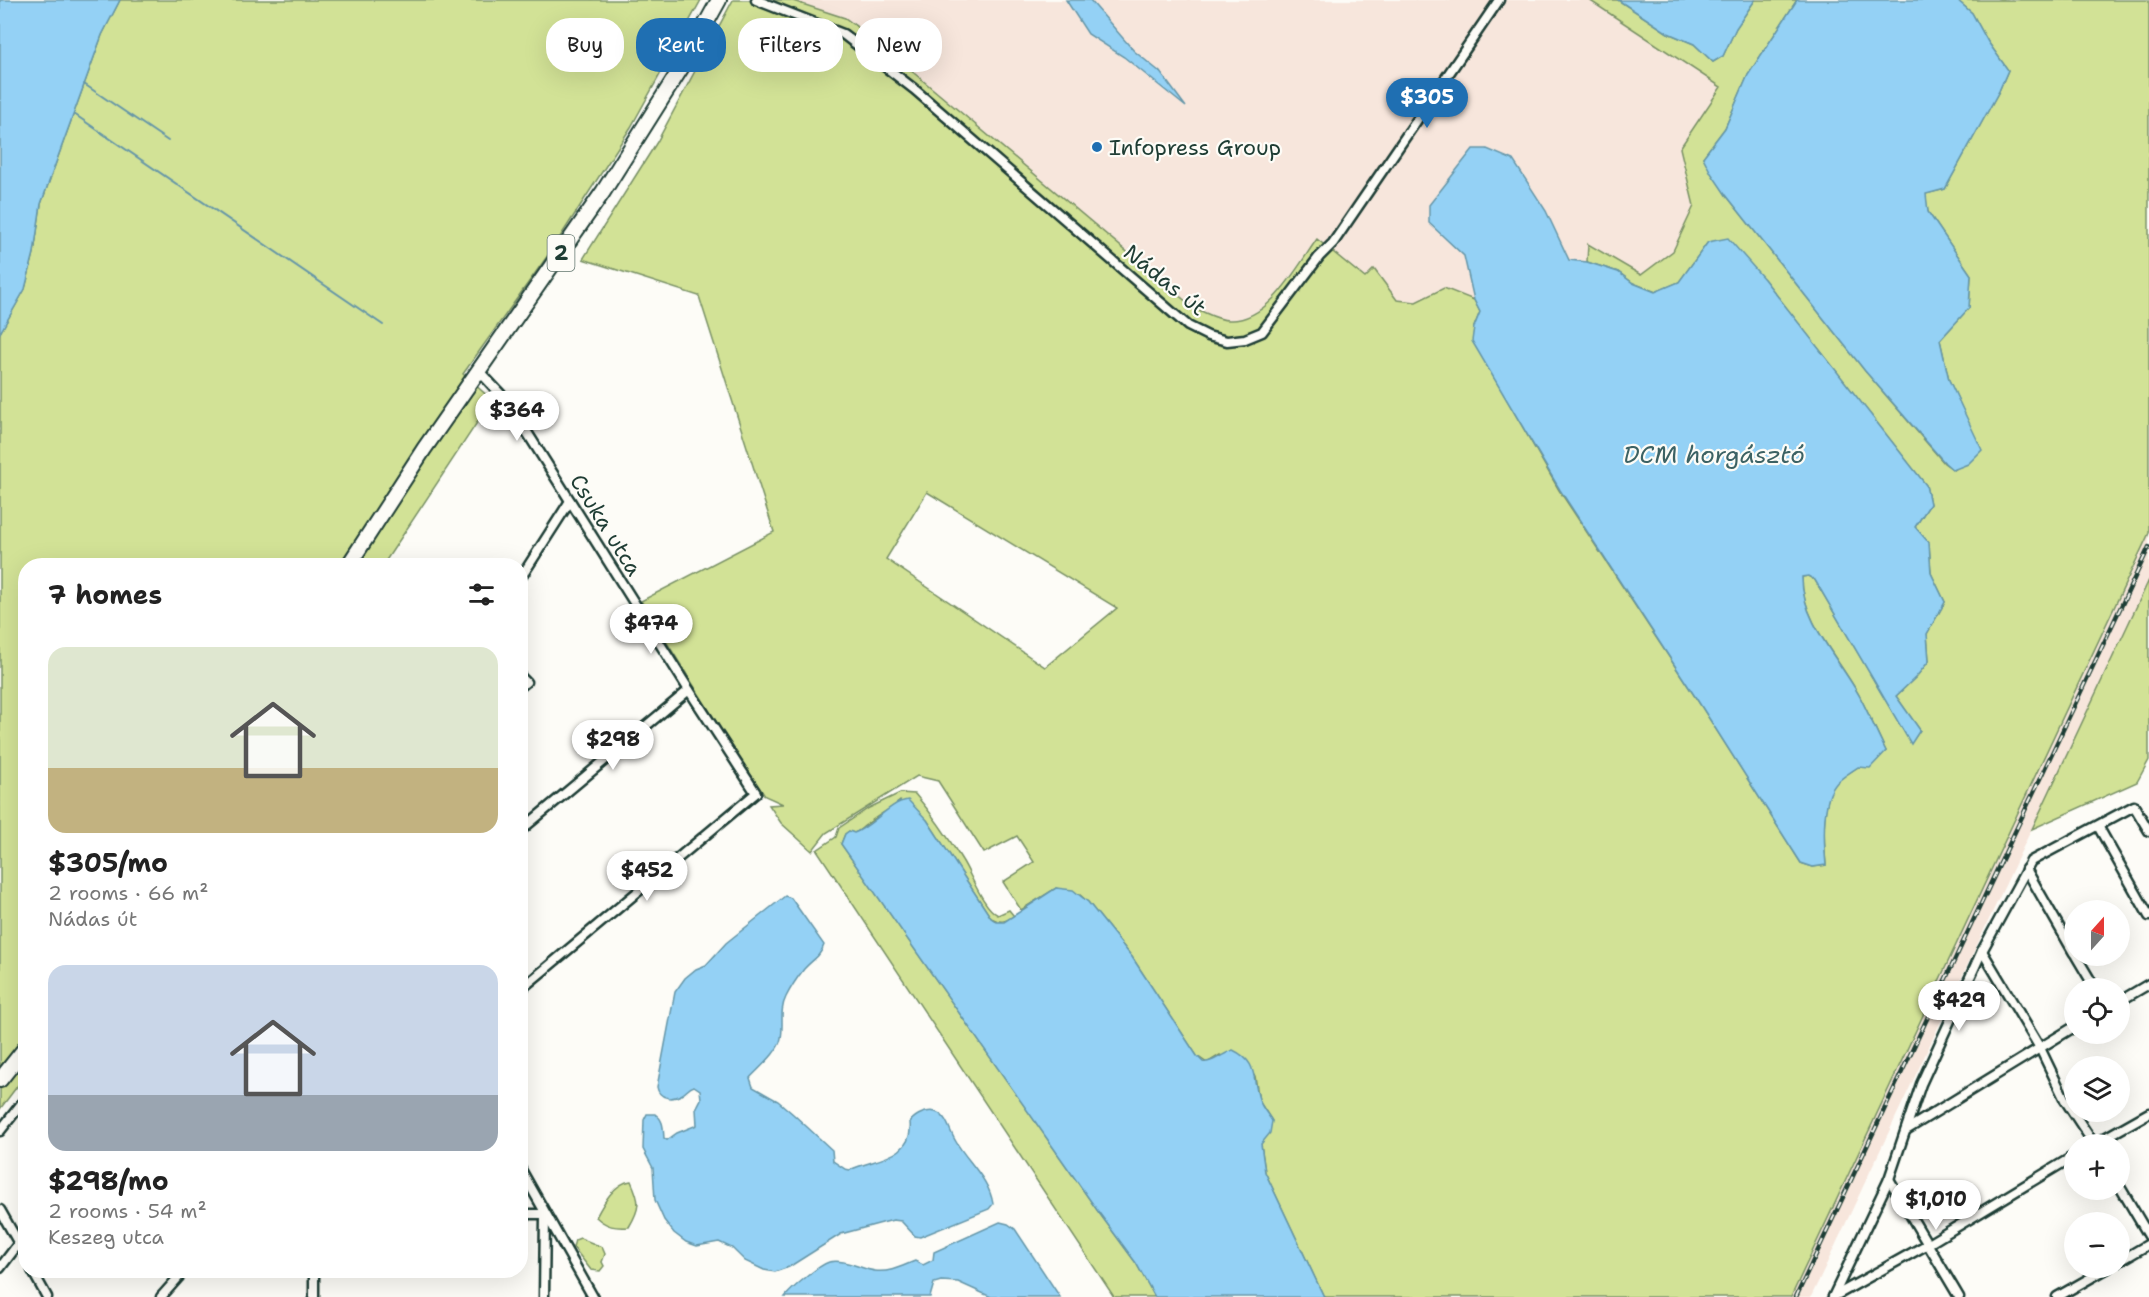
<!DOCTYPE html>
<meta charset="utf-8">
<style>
:root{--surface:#fff;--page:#f6f6f6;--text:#222;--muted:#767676;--accent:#1f6fb2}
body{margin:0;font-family:"Shantell Sans",sans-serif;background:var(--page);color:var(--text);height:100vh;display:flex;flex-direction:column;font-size:22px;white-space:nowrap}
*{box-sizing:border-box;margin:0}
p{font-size:20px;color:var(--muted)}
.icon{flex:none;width:33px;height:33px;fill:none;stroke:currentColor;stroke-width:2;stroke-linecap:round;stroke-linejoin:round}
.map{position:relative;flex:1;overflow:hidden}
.side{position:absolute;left:18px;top:558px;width:510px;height:720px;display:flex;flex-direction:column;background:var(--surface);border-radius:24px;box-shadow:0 6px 24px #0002}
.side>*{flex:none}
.banner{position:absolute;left:546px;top:18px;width:570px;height:54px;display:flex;gap:12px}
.needle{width:39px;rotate:21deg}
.fabs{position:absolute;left:2064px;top:900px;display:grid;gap:12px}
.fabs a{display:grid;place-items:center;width:66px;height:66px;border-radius:50%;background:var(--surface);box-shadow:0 6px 24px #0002;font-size:30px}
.price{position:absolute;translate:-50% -51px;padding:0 14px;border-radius:21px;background:#fff;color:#222;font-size:20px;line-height:39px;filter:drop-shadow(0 2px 3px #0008)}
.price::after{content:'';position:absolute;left:50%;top:36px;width:18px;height:14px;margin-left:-9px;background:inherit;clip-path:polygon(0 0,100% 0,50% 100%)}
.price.selected{background:var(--accent);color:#fff}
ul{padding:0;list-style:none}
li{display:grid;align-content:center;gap:12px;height:318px;padding:0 30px}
li span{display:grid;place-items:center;height:186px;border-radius:18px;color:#555}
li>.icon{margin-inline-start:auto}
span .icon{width:108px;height:108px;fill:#fffc;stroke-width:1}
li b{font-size:26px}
h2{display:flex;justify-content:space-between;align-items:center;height:72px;padding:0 30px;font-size:26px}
.chip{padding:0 21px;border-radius:24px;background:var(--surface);box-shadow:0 6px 24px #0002;font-size:21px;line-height:54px}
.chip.selected{background:var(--accent);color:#fff}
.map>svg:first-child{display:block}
</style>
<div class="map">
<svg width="2149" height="1297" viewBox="0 0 2149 1297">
<rect width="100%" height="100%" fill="#fdfcf7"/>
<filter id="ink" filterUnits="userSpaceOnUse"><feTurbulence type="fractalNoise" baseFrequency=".0167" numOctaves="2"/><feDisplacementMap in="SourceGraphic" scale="12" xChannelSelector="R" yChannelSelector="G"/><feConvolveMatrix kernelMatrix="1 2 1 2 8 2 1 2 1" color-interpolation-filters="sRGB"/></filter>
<g filter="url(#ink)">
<g fill="#f7e6dc">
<polygon points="790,0 1589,0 1721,87 1680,148 1694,206 1673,251 1641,275 1589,244 1587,262 1569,260 1546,211 1473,149 1429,205 1429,222 1464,256 1474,300 1444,288 1416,302 1397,300 1374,270 1365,279 1317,239 1272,303 1251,315 1231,321 1219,318 1194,308 871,37 845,18"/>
<polygon points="2149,533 2149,580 1811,1297 1791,1297"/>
</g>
<g fill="#d2e296" stroke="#789065" stroke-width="1.5" fill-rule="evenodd">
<polygon points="120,0 701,0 631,127 551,251 463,374 492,400 383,565 26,566 25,1076 0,1109 0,333 25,289 34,253 41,204 102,35"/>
<path d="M733 0H790L845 18 871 37 1194 308C1205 312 1217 320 1229 320 1269 322 1297 267 1317 239L1365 278 1374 269 1397 300 1416 302 1444 288 1474 300 1480 312 1474 327 1473 341 1559 490 1698 701 1801 863 1813 867 1826 865C1824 842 1821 805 1834 785 1842 774 1873 759 1886 751 1877 733 1869 714 1860 697 1840 659 1801 621 1802 577L1808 576 1815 580 1911 743 1920 730 1896 696 1916 677 1929 661 1927 634 1945 602 1931 573 1929 543 1915 527 1930 504 1926 485 1764 279 1708 242 1679 282 1656 292 1633 283 1618 272 1587 262 1588 244 1641 275 1673 251 1694 206 1680 148 1721 87 1589 0H1618L1668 33 1694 44 1713 62 1723 56 1736 28 1755 0H1797L1748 75 1725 128 1703 157 1726 195 1865 371 1944 463 1954 470 1981 450 1949 380 1940 340 1969 308 1971 275 1928 212 1925 194 1945 189 1999 91 2008 70 1988 42 1972 13 1957 0H2149V533L1791 1297H1324L1265 1172 1261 1144 1272 1121 1259 1101 1255 1076 1220 1055 1207 1063 1197 1056 1132 957 1088 902 1080 895 1056 888 1021 910 1003 882 1034 862 1017 836 984 853 938 781 917 776 826 833 812 851 781 823 769 805 783 804 765 796 722 731 641 601 774 532 699 296 583 259 657 142ZM927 492 1117 608 1045 667 886 559Z"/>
<polygon points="2149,580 2149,760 2137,782 2032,829"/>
<path d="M900 793 915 794C933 815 948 837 962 860 971 874 983 908 998 915L1009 910 1014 916C1005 922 1000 923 991 918L927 820 900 801C889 810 877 816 866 825 861 828 860 831 854 833L849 831 845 834 841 844 1097 1210 1136 1263 1155 1297H1114L817 850 836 837 839 828 869 808Z"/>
<path d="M631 1181C640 1201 641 1207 629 1227 615 1228 607 1227 596 1217 603 1204 614 1183 631 1181Z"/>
<polygon points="580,1238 602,1247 605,1254 602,1262 604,1266 600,1271 591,1270 573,1247 575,1240"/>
</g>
<g fill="#94d1f5" stroke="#6596a8" stroke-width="1.5">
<polygon points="0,0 120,0 102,35 41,204 34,253 25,289 0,333"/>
<polygon points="1066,0 1090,0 1134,51 1160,72 1186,107 1124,57 1088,34"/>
<polygon points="1618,0 1755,0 1736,28 1723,56 1713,62 1694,44 1668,33"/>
<polygon points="1797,0 1957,0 1972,13 1988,42 2008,70 1999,91 1945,189 1926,194 1928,212 1971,275 1969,308 1940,340 1949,380 1982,450 1968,464 1953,470 1945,463 1865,371 1726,195 1711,173 1703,157 1725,128 1748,75"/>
<path d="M1473 149H1487L1513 160 1546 211 1569 260 1587 262 1618 272 1633 283 1655 292 1679 282 1708 242 1728 238 1764 279 1926 485 1930 504 1915 527 1929 543 1931 573 1945 602 1927 634 1929 661 1916 677 1896 696 1920 730 1911 744 1815 580 1808 576 1802 577C1801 621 1840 660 1860 697 1869 715 1877 733 1886 751L1870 768 1858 767C1851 772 1840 778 1835 785 1821 803 1824 844 1826 865L1813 867 1801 863 1698 701 1560 490 1472 341 1474 327 1480 312 1474 300 1464 256 1429 223V205Z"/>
<path d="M908 800 927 820 991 918 997 922H1004L1056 888 1073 890 1088 902 1132 957 1197 1056 1203 1062C1211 1064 1224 1053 1233 1050 1258 1062 1252 1077 1259 1099 1261 1107 1268 1114 1272 1121L1270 1133 1261 1144 1265 1172 1324 1297H1155L1136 1263 1097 1210 841 844 845 834 849 831 854 833C872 827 889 802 908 800Z"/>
<path d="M785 896 791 898 824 945C820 957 812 960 804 969 797 978 791 987 786 997 779 1011 784 1023 781 1038 779 1052 759 1068 750 1078L753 1087 778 1101 793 1114 832 1150 833 1161 845 1169 850 1170C875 1158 914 1159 910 1122 915 1115 929 1108 938 1113 947 1117 950 1132 955 1140 967 1162 989 1178 993 1204L989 1209 920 1237 915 1236 901 1221 893 1220 841 1234 789 1267 775 1272 764 1270 745 1261 732 1248 719 1242 697 1246 686 1242 674 1233 664 1220 655 1200 653 1168 643 1149 644 1120 647 1114H655C664 1120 663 1128 664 1138L667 1140 677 1133 697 1125 696 1109 701 1099 700 1090 694 1086C688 1088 687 1092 681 1095 672 1100 659 1099 657 1087L675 992 685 978 696 969 706 965 726 943Z"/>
<path d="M1000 1222 1008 1224 1015 1229 1060 1297H991L958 1282 941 1281 934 1283 930 1297H785C792 1288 819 1265 829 1262 844 1258 860 1269 875 1271 890 1273 902 1266 915 1261L923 1265 933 1260 934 1252Z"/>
</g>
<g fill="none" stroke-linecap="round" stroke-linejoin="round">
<g stroke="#6596a8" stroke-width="2">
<polyline points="84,84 168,141"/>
<polyline points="74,114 383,325"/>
</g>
<g stroke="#1f3d34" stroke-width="13">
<g id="minor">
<polyline points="756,0 843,34 914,89 1188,326 1208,336 1227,341 1245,339 1262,332 1319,257 1333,243 1499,0"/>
<polyline points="479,371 508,402 689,690 756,793 520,990"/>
<polyline points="520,579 570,501"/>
<polyline points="520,676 526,682 520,687"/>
<polyline points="2098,826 2149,916"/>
<polyline points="520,831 689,690"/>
<polyline points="2026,869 2074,953"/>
<polyline points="1982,951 2040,1048 2065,1100 2094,1144"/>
<polyline points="2076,956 2095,988"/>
<polyline points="2120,1001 2149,984"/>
<polyline points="1906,1130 2074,1027"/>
<polyline points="0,1131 26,1098"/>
<polyline points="2094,1144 2149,1113"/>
<polyline points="520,1168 593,1297"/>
<polyline points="1889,1179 1959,1297"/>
<polyline points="2120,1187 2149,1236"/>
<polyline points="0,1210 26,1256"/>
<polyline points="520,1214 545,1214"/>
<polyline points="2120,1261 2149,1244"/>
<polyline points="0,1268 19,1243"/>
<polyline points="32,1270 47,1297"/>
<polyline points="161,1297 185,1270"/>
<polyline points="314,1297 314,1270"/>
<polyline points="544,1297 545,1214"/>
<polyline points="1833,1297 1889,1179 1921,1084 1982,951 2031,861 2134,806 2149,831"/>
<polyline points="1833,1297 1928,1244 2074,1156"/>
<polyline points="2057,1297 2108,1268"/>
</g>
</g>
<g stroke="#1f3d34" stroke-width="18">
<g id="primary">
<polyline points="348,566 424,449 603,192 683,65 719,0"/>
<polyline points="0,1080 26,1047"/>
</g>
</g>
<use href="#minor" stroke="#fdfcf7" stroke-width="8"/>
<use href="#primary" stroke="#fdfcf7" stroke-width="14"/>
<g stroke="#1f3d34" stroke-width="4.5">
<polyline id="rail" points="1796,1297 2149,547"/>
</g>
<use href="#rail" stroke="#fdfcf7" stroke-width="2" stroke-dasharray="7" stroke-linecap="butt"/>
</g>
</g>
<circle fill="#1f6fb2" stroke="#fdfcf7" stroke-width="2" cx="1097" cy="147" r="6"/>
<g text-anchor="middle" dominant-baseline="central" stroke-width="4.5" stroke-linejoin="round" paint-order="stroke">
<rect fill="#fdfcf7" stroke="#62766e" stroke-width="1.5" x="547.5" y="235" width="27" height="36" rx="4.5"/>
<g font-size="21" font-weight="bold" fill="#1f3d34">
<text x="561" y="253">2</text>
</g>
<g font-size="22" fill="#1f3d34" stroke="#fdfcf7" text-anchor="start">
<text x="1109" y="147">Infopress Group</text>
</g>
<g font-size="22" fill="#1f3d34" stroke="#fdfcf7">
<text transform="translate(1165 280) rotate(39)">Nádas út</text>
<text transform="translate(606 525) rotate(58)">Csuka utca</text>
</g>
<g font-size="24" font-style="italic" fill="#3c6264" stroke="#fdfcf7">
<text x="1714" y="455">DCM horgásztó</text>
</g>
</g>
</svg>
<div class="fabs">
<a><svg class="needle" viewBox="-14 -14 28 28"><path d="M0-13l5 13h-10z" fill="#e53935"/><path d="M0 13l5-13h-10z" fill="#767676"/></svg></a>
<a><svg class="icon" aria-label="locate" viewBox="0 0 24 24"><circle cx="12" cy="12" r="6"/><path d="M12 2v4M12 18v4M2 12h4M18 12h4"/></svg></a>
<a><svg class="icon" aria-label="layers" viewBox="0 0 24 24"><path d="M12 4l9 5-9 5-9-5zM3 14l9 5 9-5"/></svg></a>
<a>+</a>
<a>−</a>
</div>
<b class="price selected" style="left:1427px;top:129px">$305</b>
<b class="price" style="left:517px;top:442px">$364</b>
<b class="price" style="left:651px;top:655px">$474</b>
<b class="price" style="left:613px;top:771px">$298</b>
<b class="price" style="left:647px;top:902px">$452</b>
<b class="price" style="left:1959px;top:1032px">$429</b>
<b class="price" style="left:1936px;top:1231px">$1,010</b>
<div class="banner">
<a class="chip">Buy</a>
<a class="chip selected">Rent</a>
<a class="chip">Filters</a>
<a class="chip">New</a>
</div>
<section class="side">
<h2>7 homes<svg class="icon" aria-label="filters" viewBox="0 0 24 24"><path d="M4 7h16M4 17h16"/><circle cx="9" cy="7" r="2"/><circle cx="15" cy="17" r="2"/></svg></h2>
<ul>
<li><span style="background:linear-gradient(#dfe7d0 65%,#c2b280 0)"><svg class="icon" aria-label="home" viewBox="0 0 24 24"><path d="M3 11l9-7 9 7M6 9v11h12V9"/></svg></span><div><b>$305/mo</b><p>2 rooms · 66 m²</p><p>Nádas út</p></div></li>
<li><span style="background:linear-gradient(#c9d6e8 70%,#9aa5b1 0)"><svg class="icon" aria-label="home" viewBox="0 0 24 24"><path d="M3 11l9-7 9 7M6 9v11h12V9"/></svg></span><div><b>$298/mo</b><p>2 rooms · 54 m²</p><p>Keszeg utca</p></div></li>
</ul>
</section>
</div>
